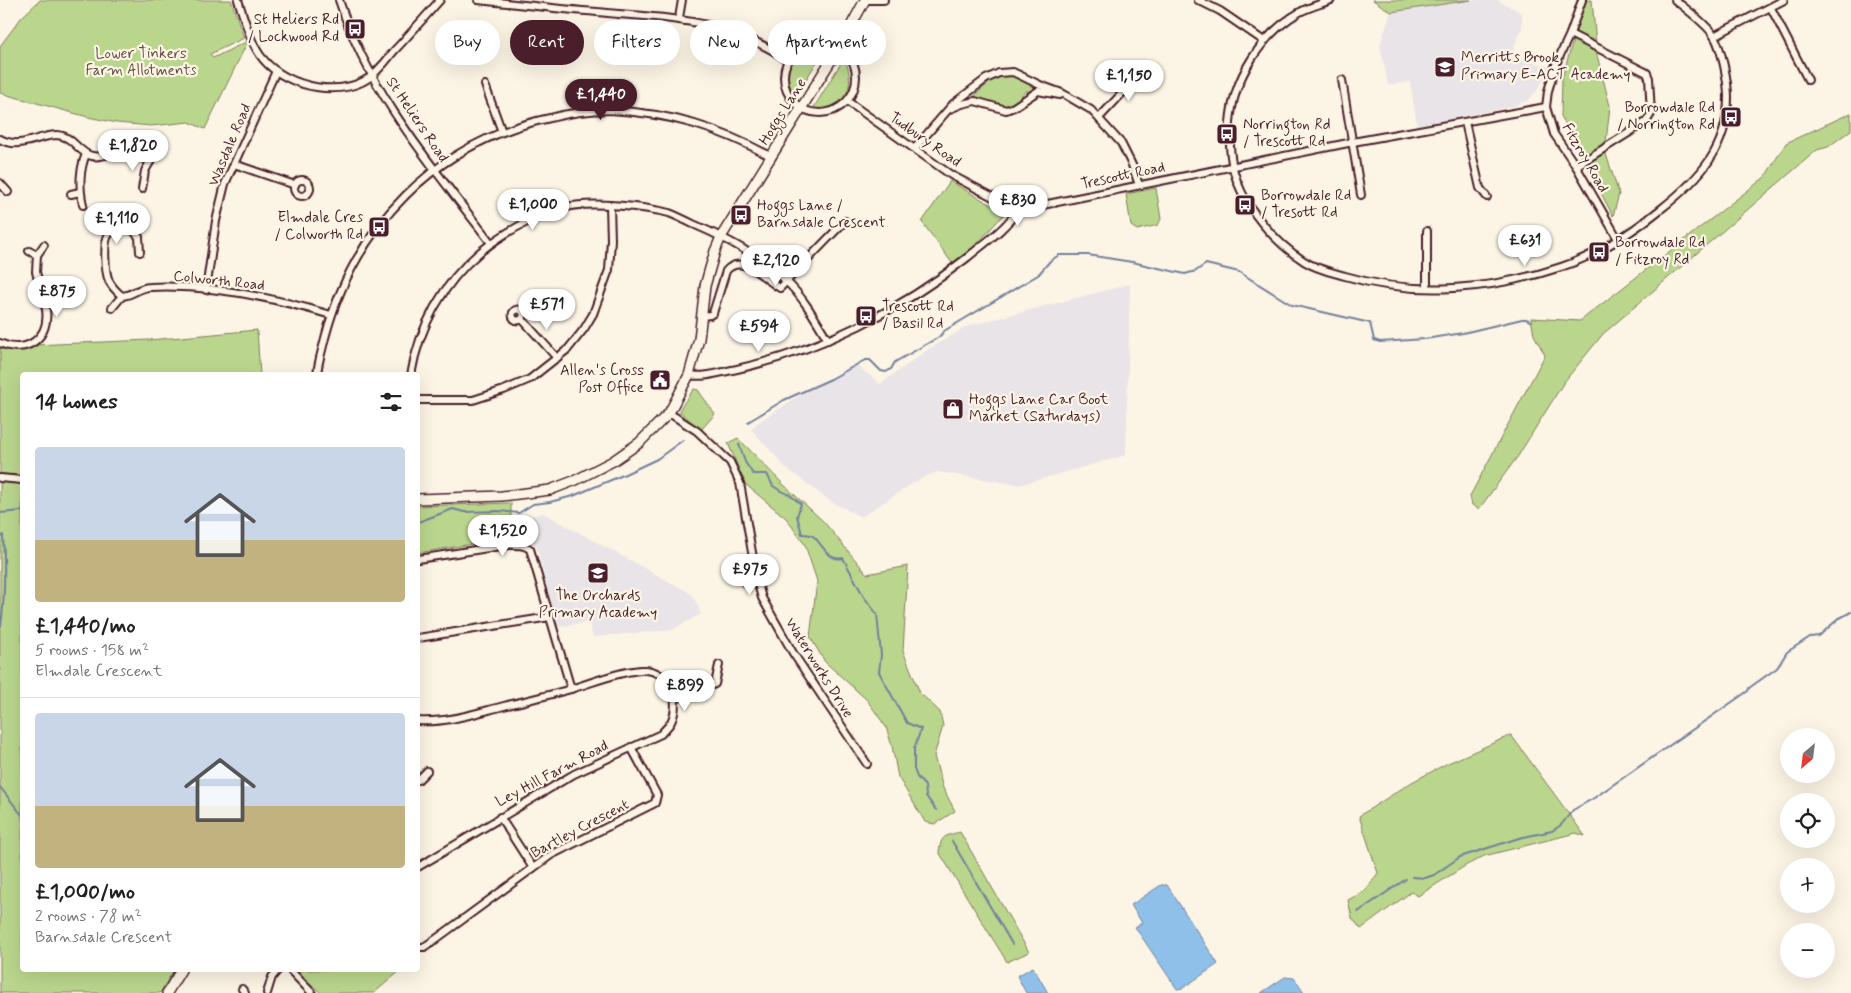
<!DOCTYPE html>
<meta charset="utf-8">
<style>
:root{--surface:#fff;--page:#f2f2f2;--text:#202124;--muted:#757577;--line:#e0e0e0;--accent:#4a1f2b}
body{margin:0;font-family:Mynerve,sans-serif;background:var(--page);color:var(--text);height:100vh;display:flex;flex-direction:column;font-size:19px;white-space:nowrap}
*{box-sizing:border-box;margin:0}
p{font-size:16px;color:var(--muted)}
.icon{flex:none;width:28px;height:28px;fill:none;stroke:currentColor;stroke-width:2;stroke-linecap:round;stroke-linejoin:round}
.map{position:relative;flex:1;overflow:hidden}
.sheet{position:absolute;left:20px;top:372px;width:400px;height:600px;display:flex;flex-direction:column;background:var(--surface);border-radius:5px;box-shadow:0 5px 20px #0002}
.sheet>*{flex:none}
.banner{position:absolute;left:435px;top:20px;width:475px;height:45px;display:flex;gap:10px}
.needle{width:32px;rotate:208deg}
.controls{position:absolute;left:1780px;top:728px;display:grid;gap:10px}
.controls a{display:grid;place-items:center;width:55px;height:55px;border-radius:50%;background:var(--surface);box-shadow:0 5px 20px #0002;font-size:25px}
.price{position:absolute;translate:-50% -42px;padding:0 11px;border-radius:18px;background:#fff;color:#222;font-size:16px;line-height:32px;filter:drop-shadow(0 1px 2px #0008)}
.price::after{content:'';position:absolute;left:50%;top:30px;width:15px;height:11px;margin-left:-8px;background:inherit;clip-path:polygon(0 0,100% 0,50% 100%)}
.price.selected{background:var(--accent);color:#fff}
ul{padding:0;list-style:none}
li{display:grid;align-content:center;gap:10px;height:265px;padding:0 15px}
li+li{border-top:1px solid var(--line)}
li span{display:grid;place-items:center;height:155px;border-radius:5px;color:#555}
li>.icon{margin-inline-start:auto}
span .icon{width:90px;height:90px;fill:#fffc;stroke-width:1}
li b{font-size:21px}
h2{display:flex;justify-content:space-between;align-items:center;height:60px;padding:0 15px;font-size:21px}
.tag{padding:0 18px;border-radius:22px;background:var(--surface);box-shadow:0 5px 20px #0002;font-size:18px;line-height:45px}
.tag.selected{background:var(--accent);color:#fff}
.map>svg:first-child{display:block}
</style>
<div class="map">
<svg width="1851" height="993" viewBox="0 0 1851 993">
<rect width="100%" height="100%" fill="#fcf5e5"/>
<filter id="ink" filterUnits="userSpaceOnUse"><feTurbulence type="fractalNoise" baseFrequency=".02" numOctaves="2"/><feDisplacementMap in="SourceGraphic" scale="10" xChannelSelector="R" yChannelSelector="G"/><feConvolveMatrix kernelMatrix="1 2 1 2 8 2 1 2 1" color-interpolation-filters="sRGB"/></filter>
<g filter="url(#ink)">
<g fill="#e9e4e8">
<polygon points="1471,0 1497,0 1522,13 1522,28 1511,55 1549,67 1544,78 1539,88 1527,101 1510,107 1417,125 1410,82 1388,85 1380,45 1391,12"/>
<polygon points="1130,284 1126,455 1020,485 937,472 918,480 861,517 830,501 785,467 752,430 756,424 800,395 855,364 880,384 929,349 968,326"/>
<polygon points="543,513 692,594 701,614 672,630 593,637 589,622 558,627 536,545 528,540 511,541 509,522"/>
</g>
<g fill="#bad68d" stroke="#827a5c">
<polygon points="40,0 231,0 244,38 210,54 213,58 248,41 205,129 189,122 151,126 117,123 88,117 0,93 0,46 21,18"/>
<polygon points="1373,0 1471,0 1391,12"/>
<polygon points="1587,0 1592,0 1597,55 1610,106 1605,151 1619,194 1613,216 1561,116 1562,78 1582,10"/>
<path d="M816 46 826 47 795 97C781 74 790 53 816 46Z"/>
<path d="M844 58C858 86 845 110 813 109Z"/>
<path d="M999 74 1014 75 1037 87 1030 91H1025C1014 106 1008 108 991 104 984 102 977 101 972 98Z"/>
<polygon points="1851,113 1851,130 1828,147 1817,150 1603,334 1564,382 1518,456 1479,509 1472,505 1470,496 1545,355 1534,335 1531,318 1580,321 1765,177 1786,143"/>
<polygon points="950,181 1005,213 976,245 952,263 922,222"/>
<polygon points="1156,188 1161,219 1158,225 1137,230 1131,226 1126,194"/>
<path d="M257 330 260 375H22V475L0 474V346C11 352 20 350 31 348L33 345 149 340Z"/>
<polygon points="694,389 698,390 715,414 701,430 680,412 681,407"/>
<polygon points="738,438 784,485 824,522 867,574 908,566 903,651 920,693 940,712 943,726 934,756 943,788 955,811 935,824 925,822 898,777 892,746 886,727 867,700 825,662 810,637 817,581 805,545 786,518 745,484 728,443"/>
<polygon points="0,482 22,484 22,970 174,970 160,993 0,993"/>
<polygon points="511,503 511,541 502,539 418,553 418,506"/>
<polygon points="1511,735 1585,836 1576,833 1484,856 1465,866 1418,896 1411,892 1361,929 1352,918 1348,900 1365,891 1378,873 1359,816 1412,782 1446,764"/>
<path d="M960 832 1029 952 1007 962 939 852C941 835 945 836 960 832Z"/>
<polygon points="296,970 401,970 374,993 321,993"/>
</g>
<g fill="#8ec0ea" stroke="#73809e">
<polygon points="1161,885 1167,885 1218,964 1183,988 1177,989 1135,927 1142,923 1131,905"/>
<polygon points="1033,967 1048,993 1026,993 1017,976"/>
<polygon points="1285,977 1294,978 1304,993 1261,993"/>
</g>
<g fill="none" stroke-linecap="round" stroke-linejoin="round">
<g stroke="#73809e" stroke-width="2">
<polyline points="748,422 784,400 831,379 865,360 870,360 881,371 886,372 891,369 895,362 939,337 944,331 1038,275 1050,261 1059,255 1088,255 1132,262 1185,274 1196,271 1206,264 1239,272 1292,305 1370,323 1374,340 1380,342 1425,339 1463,333 1522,319 1526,319 1530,321"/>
<path d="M739 444 745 462 753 474H767L773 486 781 491 790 495 801 504 797 516 802 534C806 534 812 535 814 537 823 545 829 562 843 558L864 597 877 614 881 655 879 672 907 723 921 729 914 749V769L917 777 925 786 926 796 936 810"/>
<polyline points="0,513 22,511"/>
<polyline points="418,522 453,509 464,512 499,511 519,513 533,504 550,502 573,496 623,475 657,459 683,440"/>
<path d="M1 626C5 596 5 566 3 535"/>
<polyline points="0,787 22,815"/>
<polyline points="952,841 1012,944"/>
<polyline points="1412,877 1425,878 1434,875 1460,857 1519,838 1552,831 1561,825 1573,810 1594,798 1748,691 1749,688 1777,668 1787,652 1810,637 1819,636 1838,619 1851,612"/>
<polyline points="1358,912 1406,879"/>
</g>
<g stroke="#4a1f2b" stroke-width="10">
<g id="street">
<path d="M238 0C245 20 250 43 263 59 287 88 345 100 374 74 381 67 388 59 394 51 410 34 425 17 440 0"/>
<path d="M339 0C369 93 433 167 491 243"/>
<path d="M478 0C518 4 557 9 597 12 667 19 726 17 787 60"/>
<polyline points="865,0 884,0"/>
<polyline points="1198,0 1220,11 1264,41"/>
<path d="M1331 0C1321 4 1309 7 1300 12 1261 34 1233 79 1230 123 1228 160 1234 185 1255 214 1269 233 1285 249 1304 261 1316 269 1331 272 1345 276 1416 297 1492 290 1561 267 1598 255 1631 233 1661 209 1699 179 1728 149 1728 97 1728 82 1722 49 1714 36 1708 25 1685 8 1675 0"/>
<polyline points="1582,0 1570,34 1556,64 1548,91 1546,107 1554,134 1576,166 1618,239"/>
<polyline points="1771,8 1808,80"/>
<polyline points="679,18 682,0"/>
<polyline points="1570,34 1647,73 1649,78 1651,114 1646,122 1576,166"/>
<polyline points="1714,36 1784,0"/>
<circle cx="820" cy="77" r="36"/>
<polyline points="1342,80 1361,195"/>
<polyline points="485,85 502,132"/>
<polyline points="847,101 951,175 1018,210"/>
<polyline points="950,109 962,104 975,101 1006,110 1014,107 1038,91 1060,95"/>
<polyline points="1099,118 1142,72"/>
<polyline points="1465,122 1480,188 1487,197"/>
<path d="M0 139C20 150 36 136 56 135 73 135 78 153 92 156 105 159 117 148 130 151 137 153 144 158 150 162L158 151 160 138"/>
<polyline points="915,148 953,104 986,79 999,73 1013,72 1040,85 1062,93 1091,110 1121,143 1132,165 1139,185"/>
<polyline points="234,164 295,185"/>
<circle cx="302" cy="188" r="8"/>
<polyline points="0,183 8,192"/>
<polyline points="142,189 145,171 150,162"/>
<polyline points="71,194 80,192"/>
<path d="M83 205C79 187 79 171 86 154"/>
<polyline points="132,229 139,237 140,252"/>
<polyline points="37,255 44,245"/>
<polyline points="1427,288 1427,231"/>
<polyline points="206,290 216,221 225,184 276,71"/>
<path d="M122 296C116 291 112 287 109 281 105 272 103 241 109 234 115 228 124 229 132 229L140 214"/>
<path d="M112 308 122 296C133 295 139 287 150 287 209 284 275 298 331 315"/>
<circle cx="518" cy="315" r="5.5"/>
<path d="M702 316 710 315 713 313 726 271C742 252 765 280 780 288L845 221"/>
<polyline points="522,319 557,358"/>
<path d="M0 343C27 355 50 338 46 309L36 272 37 255 29 251"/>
<path d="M317 375C318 362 322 351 325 338 354 227 436 142 550 118 569 113 590 110 610 110 670 113 719 128 772 157"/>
<path d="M411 375C419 327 443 283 480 252 505 232 536 215 567 207 591 201 645 207 669 213 677 216 685 220 693 224 726 238 760 256 786 281 804 298 816 320 828 340"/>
<path d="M689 375C705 378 721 372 737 369 821 350 901 310 968 257 986 242 1005 229 1018 210L1353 142 1546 107"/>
<polyline points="418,400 473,400 504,390 530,379 568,349 584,329 593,314 609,270 611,240 610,205"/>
<polyline points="669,413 697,431 730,462 740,483 757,581 762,598 793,653 867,764"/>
<polyline points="0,478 22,480"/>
<path d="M418 559 507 545C516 545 523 544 530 549L571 689"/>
<polyline points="745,583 757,581"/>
<polyline points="418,638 550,617"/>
<polyline points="675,699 715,684 719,665"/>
<path d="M418 721C447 723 476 713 504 706 527 700 551 695 574 688 596 681 618 672 641 670 669 668 682 700 671 722 669 726 664 730 661 734L574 774 418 867"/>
<polyline points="418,780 427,771"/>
<polyline points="500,817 533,868"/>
<polyline points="418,947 424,947 436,939 551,855 655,803 657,795 631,747"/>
<polyline points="290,970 312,993"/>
<polyline points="242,989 245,993"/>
<polyline points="267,993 272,977 278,970"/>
</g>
</g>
<g stroke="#4a1f2b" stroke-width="12">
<g id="secondary">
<polyline points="418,499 502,496 550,490 576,480 613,461 639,443 669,413 689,375 699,339 705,286 715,251 721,237 840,46 865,0"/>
<polyline points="167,993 181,970"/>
</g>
</g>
<use href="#street" stroke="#fcf5e5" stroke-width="6"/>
<use href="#secondary" stroke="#fcf5e5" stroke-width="9"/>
</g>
</g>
<defs>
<g id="bus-square" transform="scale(1.125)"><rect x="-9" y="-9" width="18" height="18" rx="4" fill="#4a1f2b" stroke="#fcf5e5"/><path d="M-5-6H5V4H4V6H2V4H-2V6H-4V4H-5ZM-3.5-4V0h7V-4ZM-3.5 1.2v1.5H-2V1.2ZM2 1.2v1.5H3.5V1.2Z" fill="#fff"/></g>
<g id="school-square" transform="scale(1.125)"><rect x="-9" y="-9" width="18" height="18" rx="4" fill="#4a1f2b" stroke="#fcf5e5"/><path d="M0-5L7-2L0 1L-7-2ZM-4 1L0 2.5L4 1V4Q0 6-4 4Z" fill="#fff"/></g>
<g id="civic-square" transform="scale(1.125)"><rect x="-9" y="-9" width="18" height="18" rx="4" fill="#4a1f2b" stroke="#fcf5e5"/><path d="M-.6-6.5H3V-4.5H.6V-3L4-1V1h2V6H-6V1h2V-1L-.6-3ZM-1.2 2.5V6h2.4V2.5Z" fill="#fff"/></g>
<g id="shop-square" transform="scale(1.125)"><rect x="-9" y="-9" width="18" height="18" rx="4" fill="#4a1f2b" stroke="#fcf5e5"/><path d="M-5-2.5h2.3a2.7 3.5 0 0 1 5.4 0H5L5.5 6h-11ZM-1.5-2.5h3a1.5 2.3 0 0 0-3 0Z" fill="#fff"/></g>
</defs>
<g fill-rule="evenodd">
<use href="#bus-square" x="355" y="29"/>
<use href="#school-square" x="1445" y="67"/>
<use href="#bus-square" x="1731" y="117"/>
<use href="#bus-square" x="1227" y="134"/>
<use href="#bus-square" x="1245" y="205"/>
<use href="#bus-square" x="741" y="215"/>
<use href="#bus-square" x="379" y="227"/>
<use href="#bus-square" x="1599" y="252"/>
<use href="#bus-square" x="866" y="316"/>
<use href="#civic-square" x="660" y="380"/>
<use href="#shop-square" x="953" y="409"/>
<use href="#school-square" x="598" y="573"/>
</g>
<g text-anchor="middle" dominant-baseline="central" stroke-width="4.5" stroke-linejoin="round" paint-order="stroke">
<g font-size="15" fill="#4a1f2b" stroke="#fcf5e5" text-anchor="start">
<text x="339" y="20" text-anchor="end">St Heliers Rd<tspan x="339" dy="17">/ Lockwood Rd</tspan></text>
<text x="1461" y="58">Merritts Brook<tspan x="1461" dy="17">Primary E-ACT Academy</tspan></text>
<text x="1715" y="108" text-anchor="end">Borrowdale Rd<tspan x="1715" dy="17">/ Norrington Rd</tspan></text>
<text x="1243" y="125">Norrington Rd<tspan x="1243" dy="17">/ Trescott Rd</tspan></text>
<text x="1261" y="196">Borrowdale Rd<tspan x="1261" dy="17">/ Tresott Rd</tspan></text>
<text x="757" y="206">Hoggs Lane /<tspan x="757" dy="17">Barnsdale Crescent</tspan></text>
<text x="363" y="218" text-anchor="end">Elmdale Cres<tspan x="363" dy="17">/ Colworth Rd</tspan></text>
<text x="1615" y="243">Borrowdale Rd<tspan x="1615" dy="17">/ Fitzroy Rd</tspan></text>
<text x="882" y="307">Trescott Rd<tspan x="882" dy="17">/ Basil Rd</tspan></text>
<text x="644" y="371" text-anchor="end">Allen's Cross<tspan x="644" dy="17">Post Office</tspan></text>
<text x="969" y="400">Hoggs Lane Car Boot<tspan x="969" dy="17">Market (Saturdays)</tspan></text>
<text x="598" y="596" text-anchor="middle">The Orchards<tspan x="598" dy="17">Primary Academy</tspan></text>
</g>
<g font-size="15" fill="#664d44" stroke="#fcf5e5">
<text x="141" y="54">Lower Tinkers<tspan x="141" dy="17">Farm Allotments</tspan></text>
</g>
<g font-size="15" fill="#4a1f2b" stroke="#fcf5e5">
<text transform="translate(783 112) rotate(-58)">Hoggs Lane</text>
<text transform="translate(417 120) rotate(56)">St Heliers Road</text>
<text transform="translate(925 140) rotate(35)">Tudbury Road</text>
<text transform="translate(230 145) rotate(-67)">Wasdale Road</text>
<text transform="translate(1585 158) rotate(60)">Fitzroy Road</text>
<text transform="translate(1123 176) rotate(-12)">Trescott Road</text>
<text transform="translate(219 281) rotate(6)">Colworth Road</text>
<text transform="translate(819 668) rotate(58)">Waterworks Drive</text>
<text transform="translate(552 774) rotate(-28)">Ley Hill Farm Road</text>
<text transform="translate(580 829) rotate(-28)">Bartley Crescent</text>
</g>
</g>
</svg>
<div class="controls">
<a><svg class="needle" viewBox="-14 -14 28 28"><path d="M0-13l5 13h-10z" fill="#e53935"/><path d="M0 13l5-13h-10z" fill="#757577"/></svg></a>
<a><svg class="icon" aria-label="locate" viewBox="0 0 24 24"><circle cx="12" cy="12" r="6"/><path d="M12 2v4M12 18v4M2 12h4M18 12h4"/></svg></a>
<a>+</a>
<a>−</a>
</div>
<b class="price" style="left:1129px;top:102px">£1,150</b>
<b class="price selected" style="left:601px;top:121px">£1,440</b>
<b class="price" style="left:133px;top:172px">£1,820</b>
<b class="price" style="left:1018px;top:227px">£830</b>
<b class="price" style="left:533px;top:231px">£1,000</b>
<b class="price" style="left:117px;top:245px">£1,110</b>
<b class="price" style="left:1525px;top:267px">£631</b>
<b class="price" style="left:776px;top:287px">£2,120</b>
<b class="price" style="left:57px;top:318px">£875</b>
<b class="price" style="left:547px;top:331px">£571</b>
<b class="price" style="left:759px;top:353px">£594</b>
<b class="price" style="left:503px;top:557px">£1,520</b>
<b class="price" style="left:750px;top:596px">£975</b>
<b class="price" style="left:685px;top:712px">£899</b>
<div class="banner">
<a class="tag">Buy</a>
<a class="tag selected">Rent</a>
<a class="tag">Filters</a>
<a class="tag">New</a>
<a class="tag">Apartment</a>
</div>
<section class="sheet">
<h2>14 homes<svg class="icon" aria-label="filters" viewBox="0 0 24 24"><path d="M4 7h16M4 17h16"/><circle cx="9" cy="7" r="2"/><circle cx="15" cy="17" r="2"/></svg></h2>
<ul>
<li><span style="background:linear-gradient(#c9d6e8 60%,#c2b280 0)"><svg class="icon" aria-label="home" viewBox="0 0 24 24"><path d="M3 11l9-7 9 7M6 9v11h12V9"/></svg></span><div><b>£1,440/mo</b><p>5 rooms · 158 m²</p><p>Elmdale Crescent</p></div></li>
<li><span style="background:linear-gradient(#c9d6e8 60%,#c2b280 0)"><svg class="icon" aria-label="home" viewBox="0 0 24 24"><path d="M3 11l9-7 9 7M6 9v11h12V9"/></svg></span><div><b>£1,000/mo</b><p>2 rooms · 78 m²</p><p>Barnsdale Crescent</p></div></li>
</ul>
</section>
</div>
